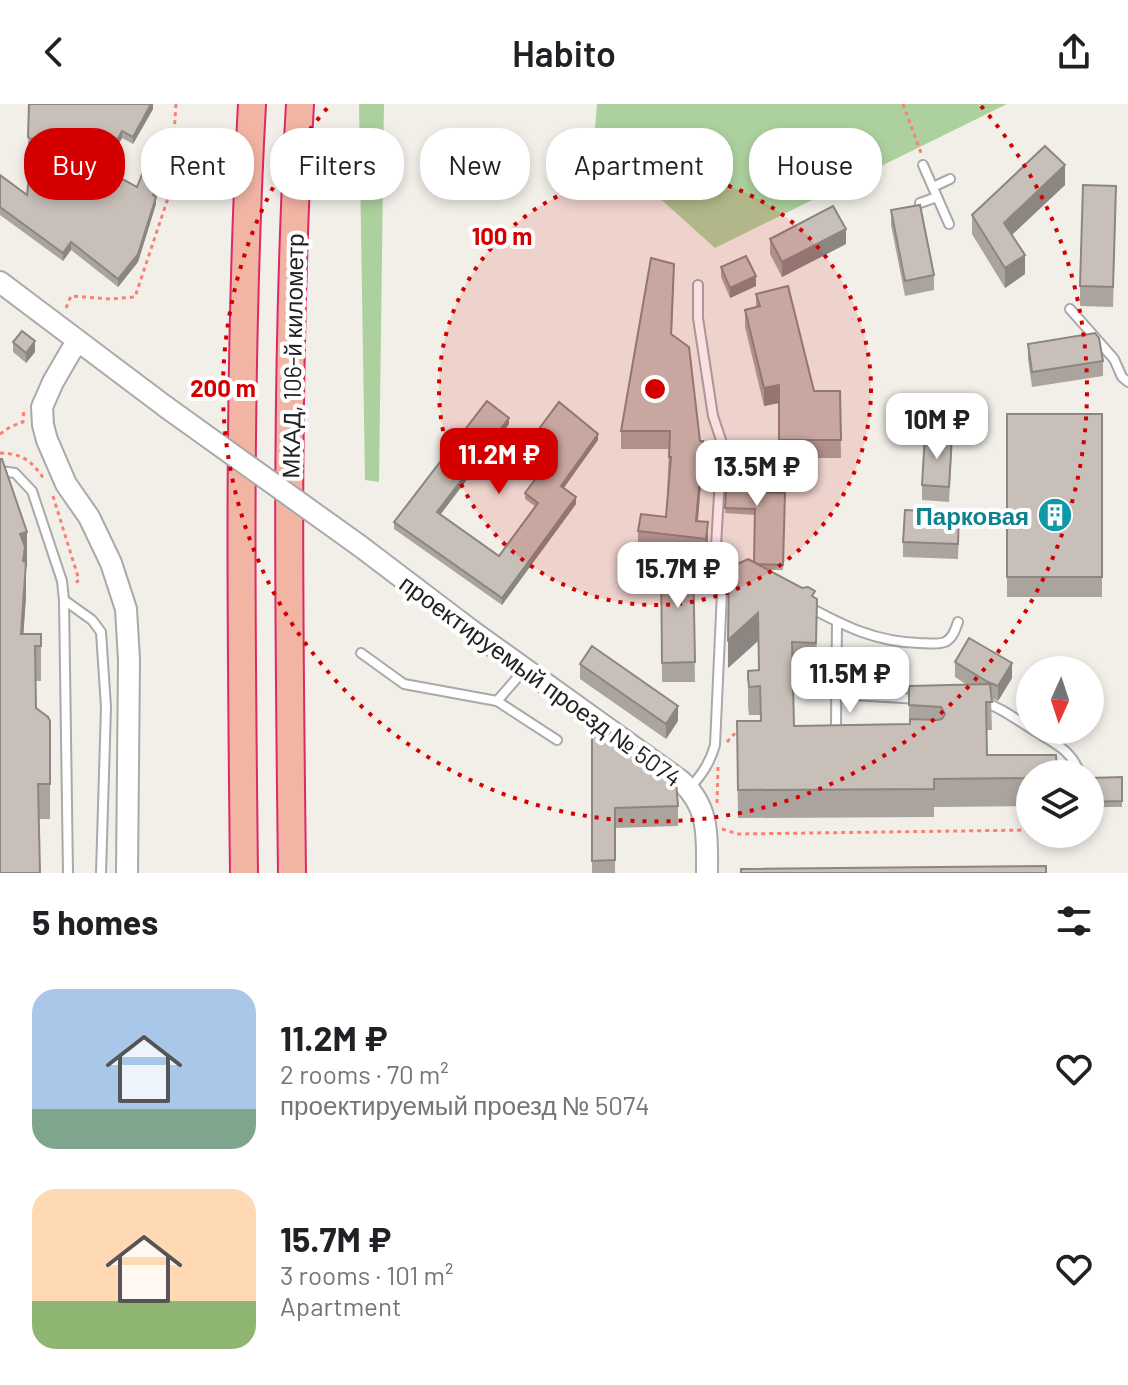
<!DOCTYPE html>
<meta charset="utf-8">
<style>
:root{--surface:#fff;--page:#f6f6f6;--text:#202124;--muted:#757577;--accent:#d40000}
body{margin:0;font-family:Barlow,sans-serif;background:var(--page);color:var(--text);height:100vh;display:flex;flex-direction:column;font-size:30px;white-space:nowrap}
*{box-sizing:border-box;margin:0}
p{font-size:26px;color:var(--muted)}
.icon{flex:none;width:44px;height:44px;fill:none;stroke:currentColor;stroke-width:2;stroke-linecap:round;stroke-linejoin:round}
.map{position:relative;height:769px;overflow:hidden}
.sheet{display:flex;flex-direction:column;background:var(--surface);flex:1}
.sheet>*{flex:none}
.banner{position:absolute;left:24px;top:24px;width:1080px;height:72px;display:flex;gap:16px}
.needle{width:52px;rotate:183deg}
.fabs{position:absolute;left:1016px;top:552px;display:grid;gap:16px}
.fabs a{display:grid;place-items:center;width:88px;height:88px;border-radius:50%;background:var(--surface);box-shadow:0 4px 12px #0003;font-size:40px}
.price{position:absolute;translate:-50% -68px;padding:0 18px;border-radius:16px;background:#fff;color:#222;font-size:26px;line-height:52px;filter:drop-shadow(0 2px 4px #0008)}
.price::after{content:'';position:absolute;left:50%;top:48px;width:24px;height:18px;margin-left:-12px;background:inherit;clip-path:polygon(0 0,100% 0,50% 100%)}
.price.selected{background:var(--accent);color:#fff}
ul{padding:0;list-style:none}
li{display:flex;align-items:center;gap:24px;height:200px;padding:0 32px}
li span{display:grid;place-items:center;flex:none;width:224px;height:160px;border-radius:24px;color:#555}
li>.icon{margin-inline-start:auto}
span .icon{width:96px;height:96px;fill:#fffc;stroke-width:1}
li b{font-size:34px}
h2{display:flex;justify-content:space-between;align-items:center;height:96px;padding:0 32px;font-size:34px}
.chip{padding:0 28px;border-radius:32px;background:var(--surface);box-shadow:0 4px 12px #0003;font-size:28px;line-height:72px}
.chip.selected{background:var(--accent);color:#fff}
header{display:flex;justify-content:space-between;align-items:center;height:104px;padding:0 32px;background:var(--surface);font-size:36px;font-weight:600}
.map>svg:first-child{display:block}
</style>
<header><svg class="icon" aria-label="back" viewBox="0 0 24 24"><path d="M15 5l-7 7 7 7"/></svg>Habito<svg class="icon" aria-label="share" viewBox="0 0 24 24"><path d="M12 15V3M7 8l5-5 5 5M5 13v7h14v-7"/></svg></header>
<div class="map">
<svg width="1128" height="769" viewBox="0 0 1128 769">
<rect width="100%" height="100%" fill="#f2efe9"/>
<g fill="#add19e">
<polygon points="359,0 384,0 379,378 365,376"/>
<polygon points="597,0 1007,0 715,144 594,35"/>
</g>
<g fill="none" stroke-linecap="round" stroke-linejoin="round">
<g stroke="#a9a9a9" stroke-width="12">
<g id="service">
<polyline points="923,61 949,120"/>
<polyline points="933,83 950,75"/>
<polyline points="920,99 937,93"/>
<polyline points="1070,205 1114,255 1122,273 1128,278"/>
<polyline points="0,367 15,369 32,387 62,477 64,496 68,769"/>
<polyline points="64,496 92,516 101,528 106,603 101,769"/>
<path d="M807 502C844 522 876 538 919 539 927 539 937 541 945 538 953 534 955 526 958 518"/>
<polyline points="837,518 836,622 838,628"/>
<polyline points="361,549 404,580 497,597"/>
<polyline points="524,566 497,597 557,636"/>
<polyline points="836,590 919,595"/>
<path d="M981 598C999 602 1014 614 1030 624"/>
<path d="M1033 626C1054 639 1072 646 1080 670"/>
<path d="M690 684C702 670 710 659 715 641L722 488 715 459 722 339 713 312 698 214V181"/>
</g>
</g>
<g stroke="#a9a9a9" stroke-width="24">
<g id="tertiary">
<polyline points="0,178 166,303"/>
<polyline points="78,238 71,247 53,278 42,303 43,321 47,336 66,380 89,413 111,459 126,505 129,556 127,769"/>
<path d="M360 442 472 527 681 677C710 704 707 732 707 769"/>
</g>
</g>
<g stroke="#dc2a67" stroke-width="30">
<g id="trunk">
<path d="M244 769C241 513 238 256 252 0"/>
<path d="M292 769C289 513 285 256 300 0"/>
</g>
</g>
<g stroke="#fa8072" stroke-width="3" stroke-dasharray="4 4" stroke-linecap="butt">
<polyline points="903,0 921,49"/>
<polyline points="66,204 71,192 110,195 135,193 170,88 176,0"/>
<polyline points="0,330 10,323 23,318 24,304"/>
<path d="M0 349C23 350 31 356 44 375"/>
<polyline points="53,392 79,476 73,481"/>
<polyline points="727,638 738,626"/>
<polyline points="717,699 718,663"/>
<polyline points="722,725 738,730 1030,726"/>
<polyline points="1039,730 1062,743"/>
</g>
<use href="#service" stroke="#fff" stroke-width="8"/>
<use href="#tertiary" stroke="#fff" stroke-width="20"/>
<use href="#trunk" stroke="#f2b4a3" stroke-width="26"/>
<g stroke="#a9a9a9" stroke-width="24" stroke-linecap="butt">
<polyline id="tertiary-bridge" points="166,303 360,442"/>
</g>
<use href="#tertiary-bridge" stroke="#fff" stroke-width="20"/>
</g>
<g fill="#aba49e">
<polygon points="29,0 153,0 153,5 133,40 122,34 114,48 121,60 115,71 137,83 164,75 156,93 156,100 138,158 118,183 71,146 63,157 0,111 0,71 27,91 44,66 51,54 28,41"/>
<polygon points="1065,81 1012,131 1025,170 1005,184 972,130 972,111"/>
<polygon points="1116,102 1113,203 1080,202 1080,182"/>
<polygon points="891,106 934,171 934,186 905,192 891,121"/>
<polygon points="770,135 846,140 782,173 770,150"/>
<polygon points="721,163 756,182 730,194 721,173"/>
<polygon points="674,178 672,230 703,355 698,417 708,436 706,454 693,452 695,578 662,578 661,452 689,452 638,445 638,427 666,413 669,345 621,345 621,327"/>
<polygon points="756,190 814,287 840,287 841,354 779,354 779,299 764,302 745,223 745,206 756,203"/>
<polygon points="13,238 35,248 26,259 13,248"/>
<polygon points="1028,240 1103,257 1103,272 1032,283 1028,255"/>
<rect x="1007" y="310" width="95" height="183"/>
<polygon points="509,320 440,411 499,452 536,403 525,395 525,389 545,362 527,348 527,341 598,336 563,384 576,400 502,501 394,425 394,418"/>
<polygon points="729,340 756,388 785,389 783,466 768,466 815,494 817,523 816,567 793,566 794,622 909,620 909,582 967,581 955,573 955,558 1012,574 998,597 991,594 992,626 987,626 987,651 1030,670 1030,702 934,703 934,713 738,714 737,645 760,617 760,611 749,611 748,602 748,567 759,566 758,537 728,564 754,458 755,411 725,409"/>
<polygon points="952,347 949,398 922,396 922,381"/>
<polygon points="0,355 27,463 26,463 26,493 23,530 41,530 41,577 36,577 36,604 50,617 50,715 39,715"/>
<polygon points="959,424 958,455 903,453 903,438"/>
<polygon points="580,560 678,617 666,635 580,575"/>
<polygon points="592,619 678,702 678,722 615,724 615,769 592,769"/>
<polygon points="1122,673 1122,703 1090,703 1090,674"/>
</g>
<g fill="#8b8681">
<polygon points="151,0 153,0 153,5 133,40 133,33"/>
<polygon points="122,27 122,34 111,54 111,47"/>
<polygon points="121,52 121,60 112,77 112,69"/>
<polygon points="1065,61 1065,81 1004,138 1004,119"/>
<polygon points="164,67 164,75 153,99 153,91"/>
<polygon points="156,93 156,100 138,158 118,183 118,175"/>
<polygon points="846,125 846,140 782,173 782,158"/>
<polygon points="71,138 71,146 63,157 63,149"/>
<polygon points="1025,151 1025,170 1005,184 1005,164"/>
<polygon points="756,172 756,182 730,194 730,184"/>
<polygon points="35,237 35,248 26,259 26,249"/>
<polygon points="779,281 779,299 764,302 764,284"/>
<polygon points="509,314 509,320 437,415 437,408"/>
<polygon points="598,330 598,336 561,388 561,382"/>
<polygon points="703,337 703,355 696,435 696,417"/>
<polygon points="576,393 576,400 502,501 502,494"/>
<polygon points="708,418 708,436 706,454 706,435"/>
<polygon points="27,428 27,463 26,463 26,493 21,566 20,430"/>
<polygon points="758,509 758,537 728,564 728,536"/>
<polygon points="1012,559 1012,574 998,597 998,582"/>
<polygon points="678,602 678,617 666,635 666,620"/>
</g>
<g fill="#c7bfb8" stroke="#8b8681" stroke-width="2">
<polygon points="29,0 151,0 133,33 122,27 111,47 121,52 112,69 137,83 146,60 164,67 153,91 156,93 138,150 118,175 71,138 63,149 0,103 0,71 27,91 30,63 44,66 54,48 28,33"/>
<polygon points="1045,42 1065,61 1004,119 1025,151 1005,164 972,111"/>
<polygon points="1083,81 1116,82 1113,183 1080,182"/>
<polygon points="920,101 934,171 905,177 891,106"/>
<polygon points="833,102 846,125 782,158 770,135"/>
<polygon points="746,152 756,172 730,184 721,163"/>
<polygon points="651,154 674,160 671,230 689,243 700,337 703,337 696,417 708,418 706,435 638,427 641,410 666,413 671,353 669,353 670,327 621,327"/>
<polygon points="788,182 814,287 840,287 841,336 779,336 779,281 764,284 745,206 760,202 756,190"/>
<polygon points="22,227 35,237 26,249 13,238"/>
<polygon points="1095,229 1099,234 1103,257 1032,268 1028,240"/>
<polygon points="487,297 509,314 437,408 499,452 538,399 525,389 548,358 527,341 559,298 598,330 561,382 576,393 502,494 394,418"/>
<rect x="1007" y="310" width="95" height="163"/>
<polygon points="925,331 952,332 949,383 922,381"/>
<polygon points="729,340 756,361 756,388 785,389 783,461 758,460 754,458 755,405 725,404"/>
<polygon points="0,355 2,355 27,428 20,430 25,443 23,457 26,458 21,530 41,530 41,542 35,542 36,604 48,613 50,617 50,680 38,680 40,769 0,769"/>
<polygon points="905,406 959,409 958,440 903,438"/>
<polygon points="661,452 693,452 695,558 662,559"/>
<polygon points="748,455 802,484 808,483 815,487 812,492 817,495 816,539 792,538 794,622 910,620 910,615 938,616 942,615 945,610 941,603 909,601 909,582 990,580 992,598 986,598 987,651 1056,651 1057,670 1030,670 1030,674 934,675 934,685 738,686 737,617 761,617 760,582 749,583 748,574 748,567 759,566 758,509 728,536 729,471 733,462"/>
<polygon points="969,534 1012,559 998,582 988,578 955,558"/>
<polygon points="592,542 678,602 666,620 580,560"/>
<polygon points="592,619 638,643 672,667 676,678 678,702 615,704 615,756 592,757"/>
<polygon points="1122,673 1122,697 1090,698 1090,674"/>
<polygon points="1046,762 1046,769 741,769 741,765"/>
</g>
<circle cx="655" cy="285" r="216" fill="#d40000" fill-opacity=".12"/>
<g fill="none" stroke="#d40000" stroke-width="4" stroke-dasharray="4 8">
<circle cx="655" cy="285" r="216"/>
<path d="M981 2A432 432 0 1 1 329 2"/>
</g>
<defs>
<g id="building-disc" transform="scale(1.8)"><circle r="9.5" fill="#0f9aa8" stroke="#fff"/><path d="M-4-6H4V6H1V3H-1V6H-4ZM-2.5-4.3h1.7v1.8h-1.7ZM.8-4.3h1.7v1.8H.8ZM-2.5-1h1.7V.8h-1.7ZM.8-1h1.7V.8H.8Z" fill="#fff"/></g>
</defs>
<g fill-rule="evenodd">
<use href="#building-disc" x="1055" y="411"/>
</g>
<g text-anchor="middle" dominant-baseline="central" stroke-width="8" stroke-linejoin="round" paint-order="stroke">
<g font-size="24" fill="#222" stroke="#fff">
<text transform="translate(292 252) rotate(-89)">МКАД, 106-й километр</text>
<text transform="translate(541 576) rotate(36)">проектируемый проезд № 5074</text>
</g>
<g font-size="24" font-weight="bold" fill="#0d838f" stroke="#fff" text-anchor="end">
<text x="1029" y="411">Парковая</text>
</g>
</g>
<circle cx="655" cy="285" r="12" fill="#d40000" stroke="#fff" stroke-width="4"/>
<g font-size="24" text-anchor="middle" font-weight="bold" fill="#d40000" stroke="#fff" stroke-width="8" stroke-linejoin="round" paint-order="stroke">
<text x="502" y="141">100 m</text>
<text x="223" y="293">200 m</text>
</g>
</svg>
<div class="fabs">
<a><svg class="needle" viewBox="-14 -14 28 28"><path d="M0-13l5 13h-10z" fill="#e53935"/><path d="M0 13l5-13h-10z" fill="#757577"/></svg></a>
<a><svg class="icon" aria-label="layers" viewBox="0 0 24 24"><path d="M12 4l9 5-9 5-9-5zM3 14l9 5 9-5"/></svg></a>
</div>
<b class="price" style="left:937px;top:357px">10M ₽</b>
<b class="price selected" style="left:499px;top:392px">11.2M ₽</b>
<b class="price" style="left:757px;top:404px">13.5M ₽</b>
<b class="price" style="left:678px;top:506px">15.7M ₽</b>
<b class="price" style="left:850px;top:611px">11.5M ₽</b>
<div class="banner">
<a class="chip selected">Buy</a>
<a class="chip">Rent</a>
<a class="chip">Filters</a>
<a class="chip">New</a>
<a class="chip">Apartment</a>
<a class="chip">House</a>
</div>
</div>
<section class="sheet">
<h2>5 homes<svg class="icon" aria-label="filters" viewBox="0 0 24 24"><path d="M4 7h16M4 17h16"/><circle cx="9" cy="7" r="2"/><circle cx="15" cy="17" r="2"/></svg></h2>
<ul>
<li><span style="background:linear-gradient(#a9c7e8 75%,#7fa58c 0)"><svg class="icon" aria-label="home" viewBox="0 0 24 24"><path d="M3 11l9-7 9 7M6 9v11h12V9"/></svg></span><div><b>11.2M ₽</b><p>2 rooms · 70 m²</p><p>проектируемый проезд № 5074</p></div><svg class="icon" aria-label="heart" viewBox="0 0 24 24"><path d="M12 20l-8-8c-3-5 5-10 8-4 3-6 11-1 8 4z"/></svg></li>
<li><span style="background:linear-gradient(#ffd9b3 70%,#8fb573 0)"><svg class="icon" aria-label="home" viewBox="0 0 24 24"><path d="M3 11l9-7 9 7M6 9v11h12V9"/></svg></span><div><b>15.7M ₽</b><p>3 rooms · 101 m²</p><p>Apartment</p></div><svg class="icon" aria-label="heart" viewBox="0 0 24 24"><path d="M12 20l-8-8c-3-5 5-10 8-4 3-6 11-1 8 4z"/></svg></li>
</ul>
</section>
